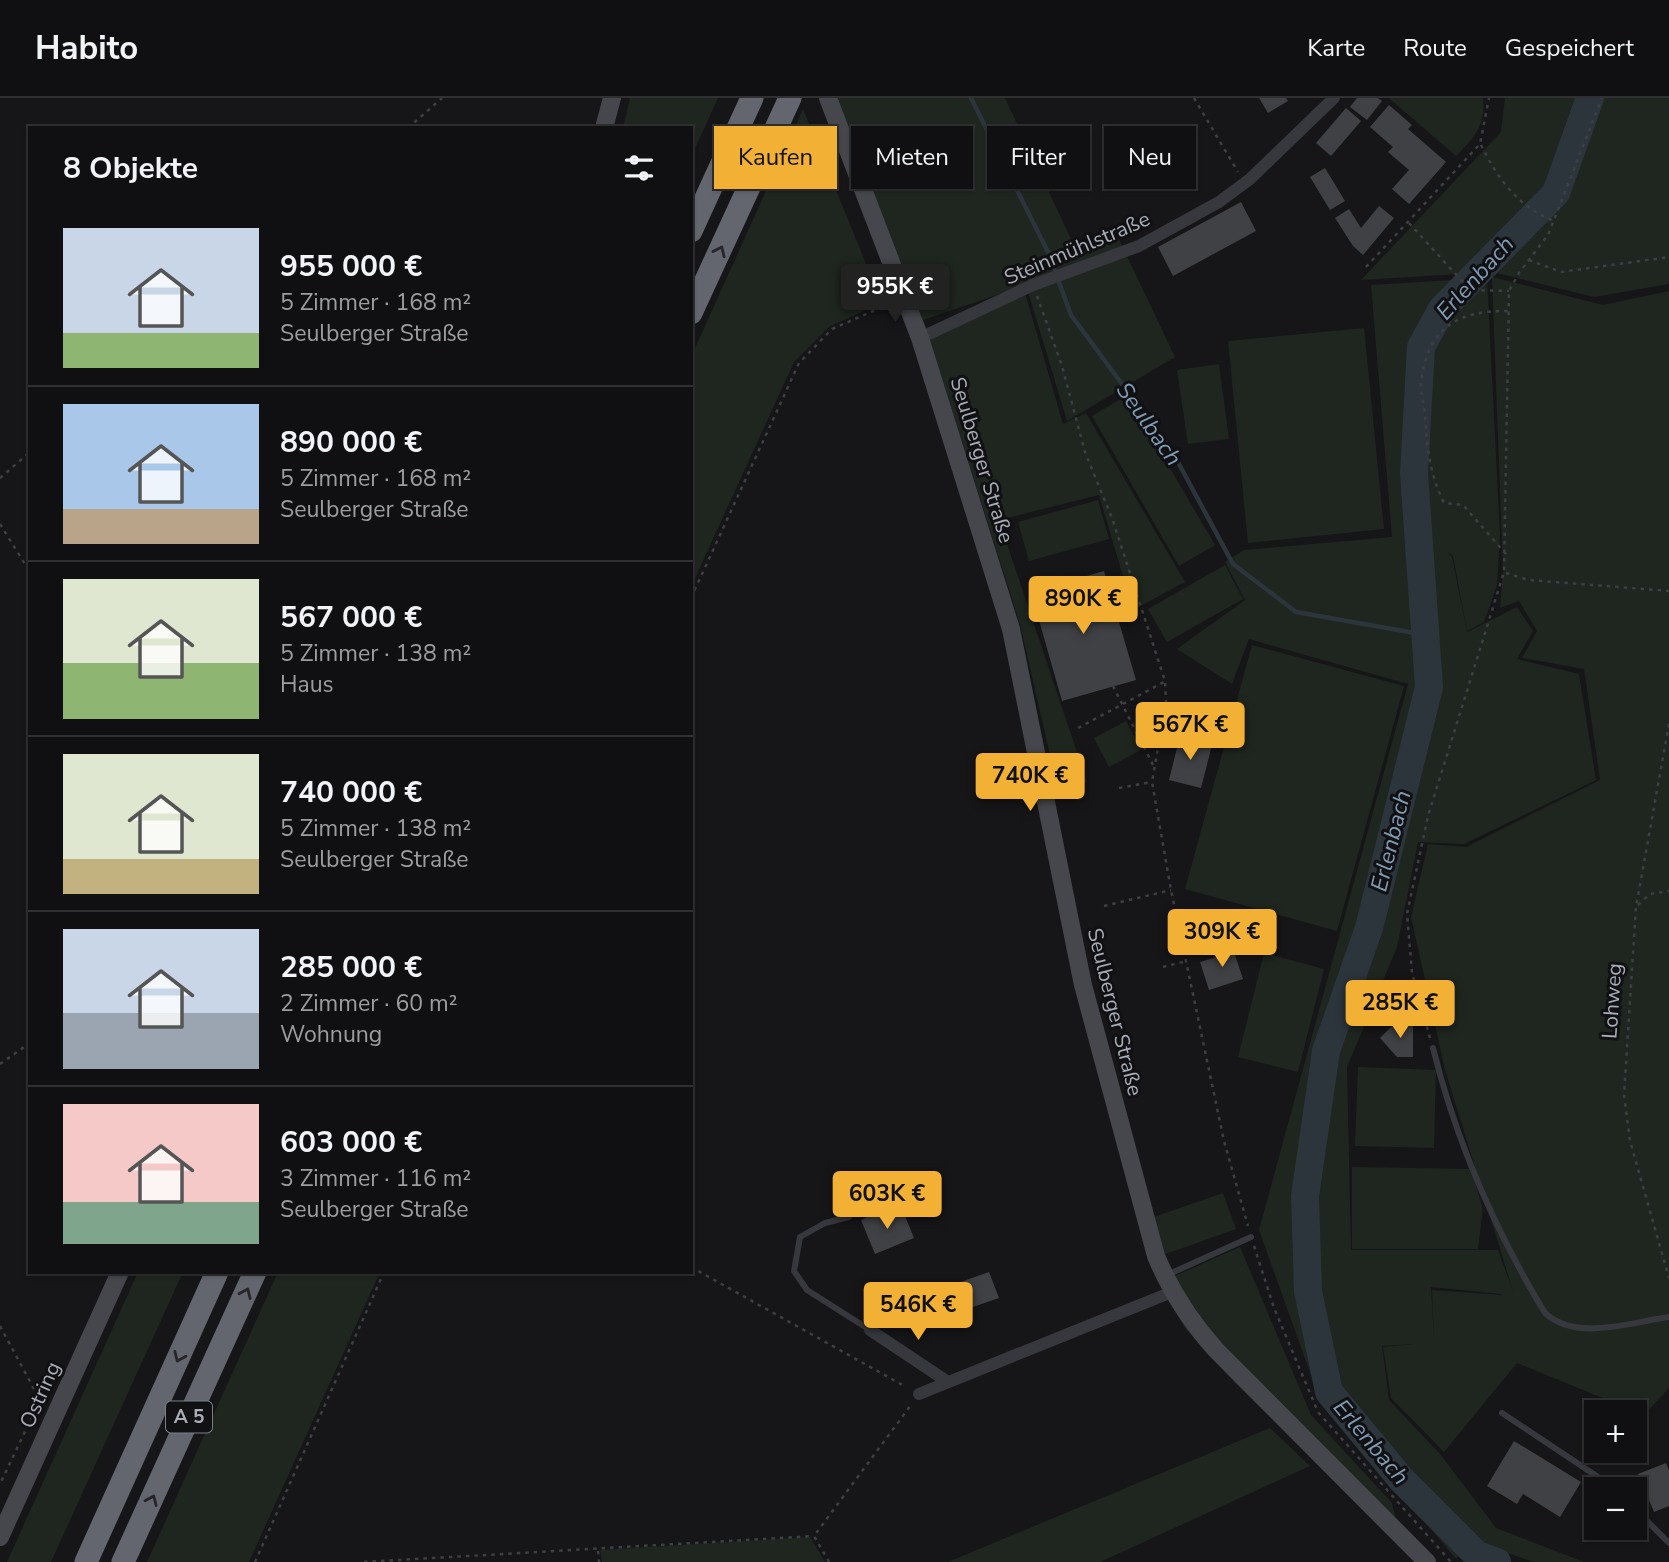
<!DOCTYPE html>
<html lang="de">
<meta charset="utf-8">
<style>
:root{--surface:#101012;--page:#19191b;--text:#f1f3f6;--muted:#9c9d9f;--line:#303032;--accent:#f2b134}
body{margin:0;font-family:"Nunito Sans",sans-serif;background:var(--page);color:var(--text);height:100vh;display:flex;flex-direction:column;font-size:26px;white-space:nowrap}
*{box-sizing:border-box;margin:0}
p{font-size:23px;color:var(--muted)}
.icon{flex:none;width:38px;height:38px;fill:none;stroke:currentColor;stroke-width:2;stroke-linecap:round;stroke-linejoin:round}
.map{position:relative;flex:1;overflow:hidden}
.panel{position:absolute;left:28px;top:28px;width:665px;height:1148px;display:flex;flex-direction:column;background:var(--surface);border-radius:0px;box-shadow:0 2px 5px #0004,0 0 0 2px var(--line)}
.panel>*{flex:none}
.banner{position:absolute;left:714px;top:28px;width:665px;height:63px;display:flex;gap:14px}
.tools{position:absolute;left:1584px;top:1302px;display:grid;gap:14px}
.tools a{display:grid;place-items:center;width:63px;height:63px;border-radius:0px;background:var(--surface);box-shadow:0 2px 5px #0004,0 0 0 2px var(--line);font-size:35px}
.price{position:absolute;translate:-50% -60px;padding:0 16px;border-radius:7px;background:var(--accent);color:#111;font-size:23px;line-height:46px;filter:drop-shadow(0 2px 4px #0008)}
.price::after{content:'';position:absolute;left:50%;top:42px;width:21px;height:16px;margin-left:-10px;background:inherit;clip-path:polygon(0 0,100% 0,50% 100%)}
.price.selected{background:#222;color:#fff}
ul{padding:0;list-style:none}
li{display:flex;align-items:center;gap:21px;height:175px;padding:0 35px}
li+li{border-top:2px solid var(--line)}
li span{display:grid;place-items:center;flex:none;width:196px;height:140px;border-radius:0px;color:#555}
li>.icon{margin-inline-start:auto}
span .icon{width:84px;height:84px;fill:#fffc;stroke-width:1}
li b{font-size:30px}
h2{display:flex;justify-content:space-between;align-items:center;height:84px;padding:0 35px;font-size:30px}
.chip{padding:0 24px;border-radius:0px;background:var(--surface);box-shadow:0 2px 5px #0004,0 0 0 2px var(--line);font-size:24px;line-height:63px}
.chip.selected{background:var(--accent);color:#111}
header{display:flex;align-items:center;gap:42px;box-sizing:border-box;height:98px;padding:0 35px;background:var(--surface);border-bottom:2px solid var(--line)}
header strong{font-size:33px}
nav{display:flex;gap:38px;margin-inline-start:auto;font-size:24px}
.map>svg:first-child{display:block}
</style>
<header>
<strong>Habito</strong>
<nav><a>Karte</a><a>Route</a><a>Gespeichert</a></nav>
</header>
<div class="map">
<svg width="1669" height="1464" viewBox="0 0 1669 1464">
<rect width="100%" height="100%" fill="#161618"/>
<g fill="#1e261f" fill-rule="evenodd">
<polygon points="630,0 718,0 691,59 691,30 623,30"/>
<polygon points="834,0 1005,0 1077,154 1116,135 1175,259 1067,323 1026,187 923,222"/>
<path d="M1389 0H1483C1486 27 1474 40 1456 58Z"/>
<polygon points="1505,0 1669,0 1669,186 1594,199 1492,174 1361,182 1501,34"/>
<polygon points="803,11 882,205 830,228 794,264 691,489 691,259"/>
<path d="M1492 179 1603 207 1669 193V1290L1644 1317 1517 1265 1444 1354 1391 1300 1383 1249 1415 1246 1382 1248 1389 1302 1440 1356 1496 1430 1584 1464H1534L1486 1448 1455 1460 1317 1294 1259 1132 1408 586 1249 541 1232 586 1177 551 1245 502 1225 464 1244 452 1392 439 1371 187 1487 180 1500 437 1497 487 1484 524 1467 533 1453 458 1447 453 1452 459 1467 534 1517 509 1533 533 1517 561 1579 576 1596 682 1464 746 1418 744 1397 849 1347 969 1351 1152H1498L1513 1193 1445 972 1411 819 1428 746 1466 749 1600 682 1584 571 1522 560 1537 533 1519 503 1500 510 1503 473ZM1431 1189 1502 1196V1197L1432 1192 1434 1242Z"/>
<polygon points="1024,191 1063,326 1086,315 1185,484 1133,512 1099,397 999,422 1087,684 1058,692 1020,526 929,240"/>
<polygon points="1364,230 1384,431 1248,445 1228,243"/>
<polygon points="1219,266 1229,341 1188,346 1177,272"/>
<polygon points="1127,297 1215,447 1179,468 1092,318"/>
<polygon points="1098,402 1109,441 1029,463 1018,424"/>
<polygon points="1225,467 1243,501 1167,544 1148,511"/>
<polygon points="1252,547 1404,588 1337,833 1185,791"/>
<polygon points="1126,623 1141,652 1109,669 1094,640"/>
<polygon points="1264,855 1324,871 1298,974 1238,959"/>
<polygon points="1358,969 1436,972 1434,1050 1355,1048"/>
<polygon points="1352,1069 1471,1071 1483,1111 1478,1151 1352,1151"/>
<polygon points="1223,1095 1236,1131 1160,1158 1148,1121"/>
<polygon points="1240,1149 1311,1317 1392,1405 1401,1444 1236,1286 1185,1230 1159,1185"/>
<polygon points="138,1174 183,1174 51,1464 7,1464"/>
<polygon points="278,1174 380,1174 249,1464 147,1464"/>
<polygon points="1270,1330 1310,1368 1100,1464 948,1464"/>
<polygon points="810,1439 825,1464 602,1464 600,1452"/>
</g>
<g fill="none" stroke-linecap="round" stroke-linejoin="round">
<polyline stroke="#2c353c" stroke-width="4.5" points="971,0 1048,154 1071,217 1173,355 1233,466 1296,514 1426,537"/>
<polyline stroke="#2c353c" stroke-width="28" points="1497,1464 1477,1457 1401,1381 1329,1294 1308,1193 1305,1098 1326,953 1369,830 1429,589 1414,375 1421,249 1442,211 1556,95 1590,0"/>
</g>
<g fill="#404145">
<polygon points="1259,0 1286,0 1288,3 1268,15"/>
<polygon points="1357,0 1378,0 1382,3 1367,22 1350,9"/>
<polygon points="1389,7 1412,27 1408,31 1446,64 1409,106 1392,91 1409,72 1388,54 1393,49 1370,29"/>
<polygon points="1346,10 1361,23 1331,58 1316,45"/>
<polygon points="1325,70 1345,103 1330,112 1310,79"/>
<polygon points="1241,104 1256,133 1173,178 1158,149"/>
<polygon points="1379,108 1394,120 1363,157 1353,148 1335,120 1349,111 1361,130"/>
<polygon points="1104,473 1136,582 1062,603 1031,494"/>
<polygon points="1180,638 1212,647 1201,690 1169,682"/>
<polygon points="1232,848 1243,881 1209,892 1200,864 1220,858 1218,852"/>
<polygon points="1394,926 1413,927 1413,959 1397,959 1380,940"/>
<polygon points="881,1113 884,1121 903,1113 914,1140 875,1156 861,1122"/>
<polygon points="989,1174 999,1200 961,1213 952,1187"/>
<polygon points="1514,1343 1581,1384 1560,1419 1523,1396 1517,1406 1487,1388"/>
<polygon points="1666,1365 1669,1372 1669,1408 1654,1414 1638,1376"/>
</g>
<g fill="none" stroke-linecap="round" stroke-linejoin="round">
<g stroke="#3d3f44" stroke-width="2.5" stroke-dasharray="3.5 5" stroke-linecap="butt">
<polyline points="1194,0 1238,74"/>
<polyline points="408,30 442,0"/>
<path d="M1481 47C1499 82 1517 108 1554 123"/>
<polyline points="1409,125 1470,192 1509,193"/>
<polyline points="1529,162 1561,174 1669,159"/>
<polyline points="1366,169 1480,46 1489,0"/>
<polyline points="1037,198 1062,268 1085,354 1112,420 1165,583 1166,604 1152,684 1171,792 1224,1043 1248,1128"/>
<polyline points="0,380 30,354"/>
<polyline points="0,426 30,474"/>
<path d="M1506 456 1463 407 1444 405C1429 374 1427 349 1425 316 1425 306 1419 294 1421 284 1428 229 1458 212 1510 213"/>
<polyline points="1506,475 1529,482 1669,493"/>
<polyline points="691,500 799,265 832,231 889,206"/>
<polyline points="1113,588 1153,667"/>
<polyline points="1669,626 1636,809 1624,997 1630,1043 1669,1180"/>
<polyline points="1078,630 1164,584"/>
<polyline points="1119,690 1152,684"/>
<polyline points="1638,807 1650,796 1669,793"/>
<polyline points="1104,808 1171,792"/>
<polyline points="1163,869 1187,863"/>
<polyline points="1430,940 1412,875 1407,816 1428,718 1504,474 1509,193 1519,175 1548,137 1602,0"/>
<polyline points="0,966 30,945"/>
<polyline points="1254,1148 1274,1210 1318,1314 1451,1464"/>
<polyline points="691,1169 906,1289"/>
<polyline points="0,1228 40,1302 0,1386"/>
<polyline points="598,1453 599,1464"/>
<polyline points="255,1464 384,1174"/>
<polyline points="364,1464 814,1438"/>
<polyline points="829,1464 814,1438 911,1307"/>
</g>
<g stroke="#37383d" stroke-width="6">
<path d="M1433 950C1456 1043 1496 1134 1545 1215 1576 1244 1632 1224 1669 1219"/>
<polyline points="849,1119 825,1125 800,1139 794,1173 807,1192 870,1232"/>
<polyline points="1167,1177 1251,1139"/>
<polyline points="1502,1315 1616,1391"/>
<polyline points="1634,1410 1669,1445"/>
</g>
<g stroke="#37383d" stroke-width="12">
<polyline points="920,240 1033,187 1139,148 1219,104 1250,81 1334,0"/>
<polyline points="870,1232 948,1284"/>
<polyline points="919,1296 1172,1194"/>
</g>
<g stroke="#45474d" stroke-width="18">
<path d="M828 0 920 240 1011 531 1083 887 1156 1158C1171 1194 1190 1223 1216 1252L1427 1464"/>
<polyline points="604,30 612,0"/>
<polyline points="0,1439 120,1174"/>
</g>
<g stroke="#63666e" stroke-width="23">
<polyline points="691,133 752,0"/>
<polyline points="691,215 790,0"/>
<polyline points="86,1464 217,1174"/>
<polyline points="123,1464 255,1174"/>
</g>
</g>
<defs><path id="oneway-chevron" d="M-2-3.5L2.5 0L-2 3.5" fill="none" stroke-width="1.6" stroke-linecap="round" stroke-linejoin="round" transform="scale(1.75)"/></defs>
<g stroke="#26262a">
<use href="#oneway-chevron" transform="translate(720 153) rotate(-65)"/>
<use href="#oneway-chevron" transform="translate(246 1195) rotate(-66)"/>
<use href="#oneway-chevron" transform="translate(179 1259) rotate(114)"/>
<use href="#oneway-chevron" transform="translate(152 1402) rotate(-66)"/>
</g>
<g text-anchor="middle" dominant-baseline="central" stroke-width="6" stroke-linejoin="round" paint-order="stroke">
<rect fill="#111113" stroke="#7b7e86" stroke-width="2" x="166" y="1303.5" width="46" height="31" rx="5"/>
<g font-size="19" font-weight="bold" fill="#a8adb8">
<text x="189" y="1319">A 5</text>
</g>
<g font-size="21" fill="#a8adb8" stroke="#111113">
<text transform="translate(1077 150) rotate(-23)">Steinmühlstraße</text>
<text transform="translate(982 362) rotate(73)">Seulberger Straße</text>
<text transform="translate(1612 903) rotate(-86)">Lohweg</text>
<text transform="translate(1115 914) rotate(76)">Seulberger Straße</text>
<text transform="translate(40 1297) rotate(-66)">Ostring</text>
</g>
<g font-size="23" font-style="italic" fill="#7f9bb3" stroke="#111113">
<text transform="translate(1475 180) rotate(-48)">Erlenbach</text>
<text transform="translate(1149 326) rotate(55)">Seulbach</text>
<text transform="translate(1391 743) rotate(-76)">Erlenbach</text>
<text transform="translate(1371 1344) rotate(50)">Erlenbach</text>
</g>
</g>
</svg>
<div class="tools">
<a>+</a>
<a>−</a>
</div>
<b class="price selected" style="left:895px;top:226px">955K €</b>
<b class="price" style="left:1083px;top:538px">890K €</b>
<b class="price" style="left:1190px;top:664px">567K €</b>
<b class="price" style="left:1030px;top:715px">740K €</b>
<b class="price" style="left:1222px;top:871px">309K €</b>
<b class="price" style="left:1400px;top:942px">285K €</b>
<b class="price" style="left:887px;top:1133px">603K €</b>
<b class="price" style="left:918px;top:1244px">546K €</b>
<div class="banner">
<a class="chip selected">Kaufen</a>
<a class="chip">Mieten</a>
<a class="chip">Filter</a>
<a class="chip">Neu</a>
</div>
<section class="panel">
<h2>8 Objekte<svg class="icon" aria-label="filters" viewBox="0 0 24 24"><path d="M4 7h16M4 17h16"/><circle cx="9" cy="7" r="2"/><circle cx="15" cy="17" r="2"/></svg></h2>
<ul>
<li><span style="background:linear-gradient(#c9d6e8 75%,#8fb573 0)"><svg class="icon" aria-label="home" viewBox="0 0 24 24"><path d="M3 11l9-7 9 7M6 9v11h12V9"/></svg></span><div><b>955 000 €</b><p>5 Zimmer · 168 m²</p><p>Seulberger Straße</p></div></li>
<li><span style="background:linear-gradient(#a9c7e8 75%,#b9a48a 0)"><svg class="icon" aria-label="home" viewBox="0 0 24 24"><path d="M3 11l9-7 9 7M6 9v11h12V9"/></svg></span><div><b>890 000 €</b><p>5 Zimmer · 168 m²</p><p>Seulberger Straße</p></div></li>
<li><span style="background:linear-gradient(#dfe7d0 60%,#8fb573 0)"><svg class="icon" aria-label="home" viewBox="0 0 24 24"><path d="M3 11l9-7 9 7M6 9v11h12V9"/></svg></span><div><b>567 000 €</b><p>5 Zimmer · 138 m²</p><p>Haus</p></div></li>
<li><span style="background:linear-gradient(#dfe7d0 75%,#c2b280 0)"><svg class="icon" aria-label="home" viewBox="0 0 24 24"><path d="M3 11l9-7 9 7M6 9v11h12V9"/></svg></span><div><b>740 000 €</b><p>5 Zimmer · 138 m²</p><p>Seulberger Straße</p></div></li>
<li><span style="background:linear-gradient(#c9d6e8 60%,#9aa5b1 0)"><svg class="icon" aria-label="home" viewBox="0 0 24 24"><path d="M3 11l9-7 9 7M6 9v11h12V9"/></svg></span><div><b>285 000 €</b><p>2 Zimmer · 60 m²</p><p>Wohnung</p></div></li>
<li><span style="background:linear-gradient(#f6c9c9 70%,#7fa58c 0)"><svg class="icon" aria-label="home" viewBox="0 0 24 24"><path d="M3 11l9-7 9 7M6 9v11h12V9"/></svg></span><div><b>603 000 €</b><p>3 Zimmer · 116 m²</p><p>Seulberger Straße</p></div></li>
</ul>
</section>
</div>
